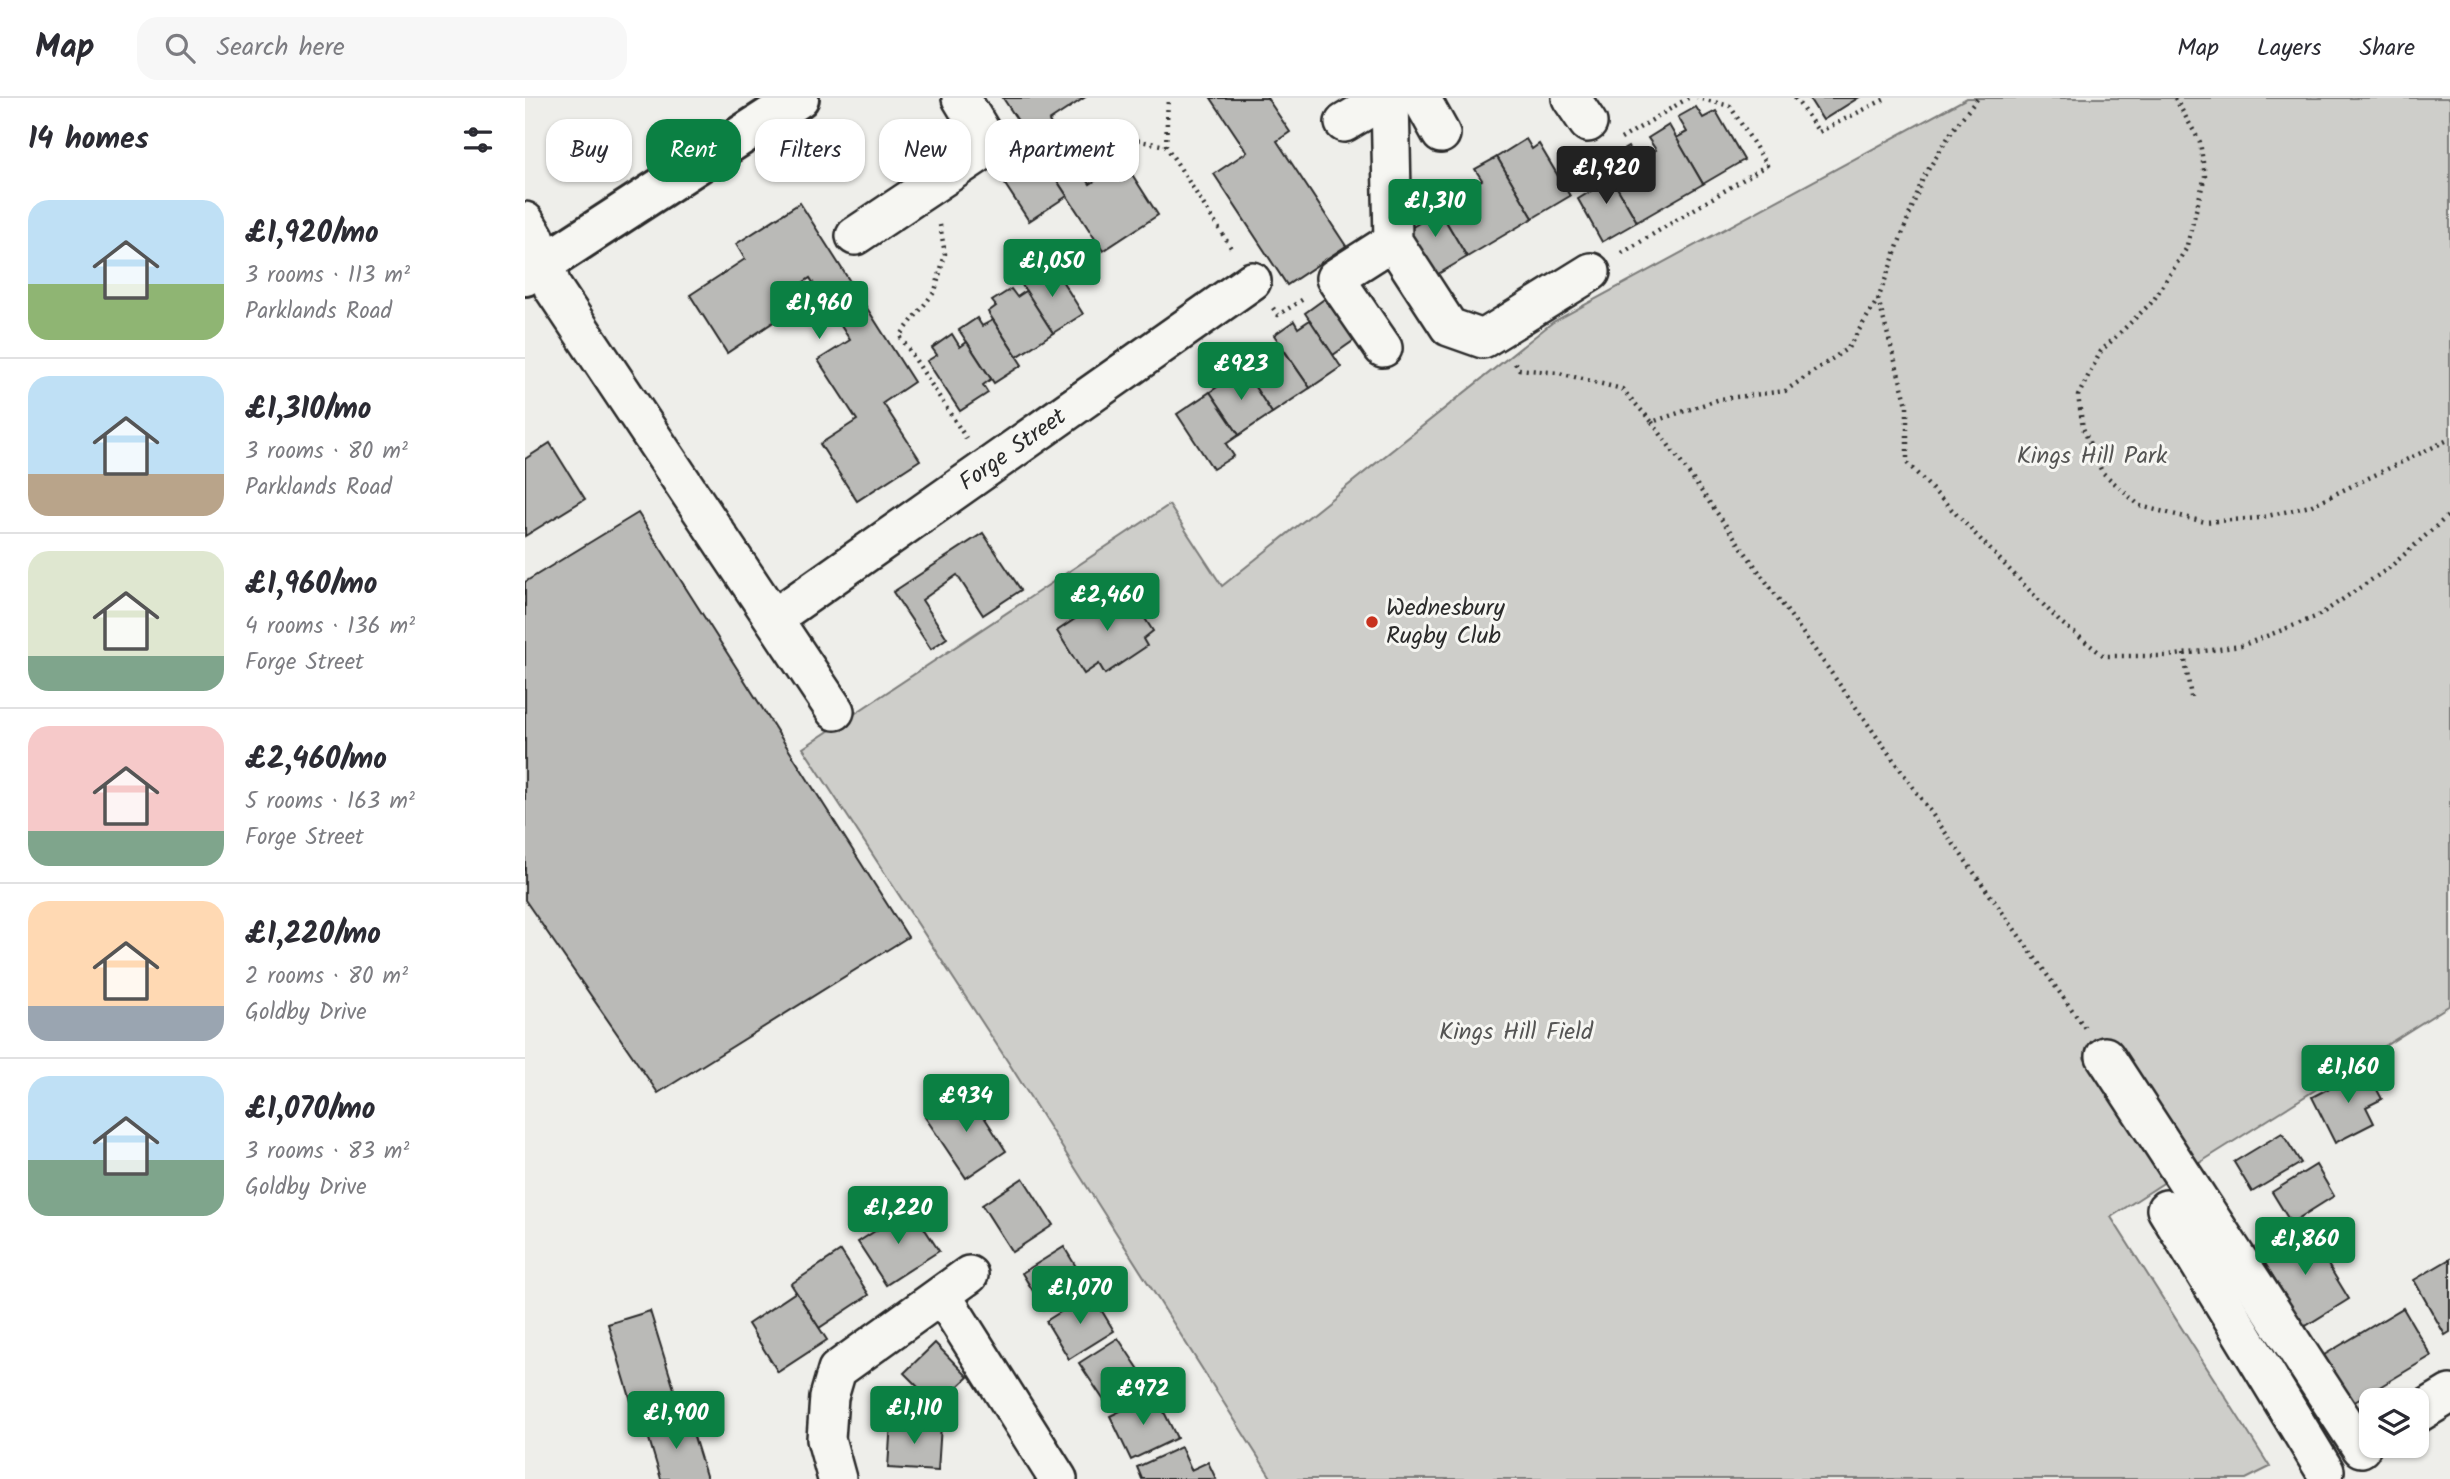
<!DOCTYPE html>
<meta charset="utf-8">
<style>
:root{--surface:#fff;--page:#f7f7f7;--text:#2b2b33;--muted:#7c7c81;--line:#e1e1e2;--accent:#0b8043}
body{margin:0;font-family:Kalam,sans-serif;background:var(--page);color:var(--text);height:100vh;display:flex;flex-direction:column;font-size:26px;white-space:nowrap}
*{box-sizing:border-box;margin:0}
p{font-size:23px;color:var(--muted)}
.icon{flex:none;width:38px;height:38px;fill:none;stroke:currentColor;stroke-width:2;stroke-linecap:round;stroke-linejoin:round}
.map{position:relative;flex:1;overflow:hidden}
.drawer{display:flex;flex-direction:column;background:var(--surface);width:525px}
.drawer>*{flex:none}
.top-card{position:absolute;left:21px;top:21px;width:665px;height:63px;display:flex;gap:14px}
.tools{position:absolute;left:1834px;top:1290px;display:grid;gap:14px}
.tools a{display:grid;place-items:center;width:70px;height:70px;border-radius:14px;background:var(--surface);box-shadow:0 2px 5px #0004;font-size:35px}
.price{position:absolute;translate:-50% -60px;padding:0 16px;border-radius:7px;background:var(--accent);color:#fff;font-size:23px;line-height:46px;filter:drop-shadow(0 2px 4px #0008)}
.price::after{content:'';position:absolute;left:50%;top:42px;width:21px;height:16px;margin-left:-10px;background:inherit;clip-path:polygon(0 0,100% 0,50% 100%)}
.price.active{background:#222;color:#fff}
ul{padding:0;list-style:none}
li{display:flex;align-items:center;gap:21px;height:175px;padding:0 28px}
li+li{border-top:2px solid var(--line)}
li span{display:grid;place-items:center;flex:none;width:196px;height:140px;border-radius:21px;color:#555}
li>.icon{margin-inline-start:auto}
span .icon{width:84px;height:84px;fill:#fffc;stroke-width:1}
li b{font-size:30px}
h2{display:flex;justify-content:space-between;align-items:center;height:84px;padding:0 28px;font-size:30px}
.pill{padding:0 24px;border-radius:21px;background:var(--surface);box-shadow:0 2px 5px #0004;font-size:24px;line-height:63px}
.pill.active{background:var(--accent);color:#fff}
header{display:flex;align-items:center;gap:42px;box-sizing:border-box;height:98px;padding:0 35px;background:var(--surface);border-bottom:2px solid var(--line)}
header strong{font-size:33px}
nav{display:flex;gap:38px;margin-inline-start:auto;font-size:24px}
.search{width:490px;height:63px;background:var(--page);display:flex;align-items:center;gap:18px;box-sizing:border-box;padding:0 24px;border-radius:21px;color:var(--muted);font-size:26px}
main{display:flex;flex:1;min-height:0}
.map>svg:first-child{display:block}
</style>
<header>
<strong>Map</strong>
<div class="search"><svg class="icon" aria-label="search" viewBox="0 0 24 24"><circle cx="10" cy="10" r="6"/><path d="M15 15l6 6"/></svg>Search here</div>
<nav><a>Map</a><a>Layers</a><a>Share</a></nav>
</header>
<main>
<section class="drawer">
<h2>14 homes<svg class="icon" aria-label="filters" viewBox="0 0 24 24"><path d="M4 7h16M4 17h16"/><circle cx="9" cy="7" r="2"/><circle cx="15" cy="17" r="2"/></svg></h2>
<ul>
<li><span style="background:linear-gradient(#bfe0f5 60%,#8fb573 0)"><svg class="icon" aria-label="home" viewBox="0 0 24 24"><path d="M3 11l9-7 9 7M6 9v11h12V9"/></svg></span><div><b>£1,920/mo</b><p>3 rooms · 113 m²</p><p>Parklands Road</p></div></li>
<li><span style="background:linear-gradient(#bfe0f5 70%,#b9a48a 0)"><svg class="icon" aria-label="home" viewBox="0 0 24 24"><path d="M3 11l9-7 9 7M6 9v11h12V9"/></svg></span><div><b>£1,310/mo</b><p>3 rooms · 80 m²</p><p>Parklands Road</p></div></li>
<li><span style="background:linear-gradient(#dfe7d0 75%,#7fa58c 0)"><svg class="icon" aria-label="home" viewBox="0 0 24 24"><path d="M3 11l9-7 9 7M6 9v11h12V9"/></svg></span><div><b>£1,960/mo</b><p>4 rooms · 136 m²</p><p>Forge Street</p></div></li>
<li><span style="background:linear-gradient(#f6c9c9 75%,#7fa58c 0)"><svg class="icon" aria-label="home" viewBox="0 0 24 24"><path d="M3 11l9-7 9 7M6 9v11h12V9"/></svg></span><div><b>£2,460/mo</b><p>5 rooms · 163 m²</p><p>Forge Street</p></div></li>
<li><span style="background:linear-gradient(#ffd9b3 75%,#9aa5b1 0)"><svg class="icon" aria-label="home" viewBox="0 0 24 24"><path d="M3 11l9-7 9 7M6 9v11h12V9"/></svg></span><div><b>£1,220/mo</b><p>2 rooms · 80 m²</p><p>Goldby Drive</p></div></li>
<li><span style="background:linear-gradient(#bfe0f5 60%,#7fa58c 0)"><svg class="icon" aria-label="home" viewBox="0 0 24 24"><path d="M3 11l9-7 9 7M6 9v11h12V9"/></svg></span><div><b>£1,070/mo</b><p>3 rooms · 83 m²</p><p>Goldby Drive</p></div></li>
</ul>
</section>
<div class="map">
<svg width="1925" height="1381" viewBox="0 0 1925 1381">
<rect width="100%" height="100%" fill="#eeeeea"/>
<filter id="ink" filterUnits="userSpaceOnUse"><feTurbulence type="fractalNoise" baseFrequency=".0143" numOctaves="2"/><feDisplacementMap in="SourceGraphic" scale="14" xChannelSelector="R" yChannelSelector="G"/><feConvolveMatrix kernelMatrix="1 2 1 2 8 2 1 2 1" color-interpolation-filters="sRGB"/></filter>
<g filter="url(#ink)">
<polygon fill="#cececa" stroke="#7c7c7a" stroke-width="2" points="1442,0 1925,0 1925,907 1668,1069 1585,940 1559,960 1646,1080 1586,1119 1745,1369 1721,1381 747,1381 485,967 278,650 644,407 697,488 1028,224"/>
<g fill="#babab7" stroke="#2b2b2b" stroke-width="2">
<polygon points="478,0 559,0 524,23 565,86 599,64 633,117 578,153"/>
<polygon points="686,0 742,0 765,34 752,43 821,148 762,187 689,76 722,54"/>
<polygon points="1284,0 1333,0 1298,22"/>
<polygon points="1171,9 1178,20 1191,13 1219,62 1178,86 1151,40 1162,34 1153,19"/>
<polygon points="1144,27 1178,86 1112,124 1086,80 1097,75 1087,58 1103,49 1111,63 1131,52 1123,40"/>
<polygon points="1001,41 1007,51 1014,46 1045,98 1008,120 972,59"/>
<polygon points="506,43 542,98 504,123 468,68"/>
<polygon points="972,59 1008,120 942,159 907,100 931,87 936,95 957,82 950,71"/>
<polygon points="1079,67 1112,124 1077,144 1053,101 1071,90 1063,76"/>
<polygon points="907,100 942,159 908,179 881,133 894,125 886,113"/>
<polygon points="275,105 389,284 358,305 395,362 332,403 295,346 332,322 293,262 325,242 285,180 250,203 259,217 202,255 165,197 220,161 211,146"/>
<polygon points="529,170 558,216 528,235 495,184 513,171 517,178"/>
<polygon points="486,191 492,199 501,193 528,235 492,259 463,214 471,208 467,203"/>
<polygon points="809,194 838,236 808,257 780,215"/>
<polygon points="452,220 457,228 468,222 497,267 469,285 434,232"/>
<polygon points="785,222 816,269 785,290 749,237 769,223 773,230"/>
<polygon points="427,236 435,249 442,244 466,281 458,287 463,295 435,313 402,263 412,257 407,250"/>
<polygon points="755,247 785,290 747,315 718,271"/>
<polygon points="718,271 747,315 714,337 685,294"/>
<polygon points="685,294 714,337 701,346 709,358 688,371 652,316"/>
<polygon points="25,345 60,401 0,438 0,361"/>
<polygon points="113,415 383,839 133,995 0,802 0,484"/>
<polygon points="458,435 496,492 458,517 432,477 397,502 422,540 406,551 368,494"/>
<polygon points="599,488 628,533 618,541 622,548 580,576 574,566 559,576 532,533"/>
<polygon points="1841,971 1857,1001 1841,1009 1849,1025 1810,1045 1787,999"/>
<polygon points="441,991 481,1053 441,1080 400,1019"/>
<polygon points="1757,1035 1776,1065 1727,1094 1709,1064"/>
<polygon points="1791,1067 1809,1098 1766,1125 1747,1094"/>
<polygon points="498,1080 528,1127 487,1154 457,1107"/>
<polygon points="386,1110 414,1153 361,1187 333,1144"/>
<polygon points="1780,1129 1824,1201 1779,1229 1735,1157"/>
<polygon points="539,1149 561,1185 519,1211 497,1175"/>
<polygon points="316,1153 344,1197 294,1230 266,1186"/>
<polygon points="1925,1161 1925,1234 1920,1237 1889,1182"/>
<polygon points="271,1194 302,1242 253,1274 223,1226"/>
<polygon points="566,1195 589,1233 544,1261 521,1223"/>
<polygon points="1878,1210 1906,1258 1828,1305 1799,1257"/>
<polygon points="125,1213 158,1320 115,1333 83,1226"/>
<polygon points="593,1240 623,1285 584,1310 554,1265"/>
<polygon points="410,1245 443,1279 412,1308 379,1275"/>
<polygon points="630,1296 652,1340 606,1362 585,1318"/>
<polygon points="369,1298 401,1303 398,1321 367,1316"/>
<polygon points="163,1319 182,1381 136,1381 121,1331"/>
<polygon points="366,1323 416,1327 413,1373 363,1370"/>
<polygon points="656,1349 666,1372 683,1364 691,1381 617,1381 612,1369"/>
</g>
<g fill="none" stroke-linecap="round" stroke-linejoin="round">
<g stroke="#2b2b2b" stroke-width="42">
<g id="minor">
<polyline points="865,0 868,143 924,229 958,241 1066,174"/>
<polyline points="896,0 916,36"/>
<polyline points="1046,0 1063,25"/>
<polyline points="819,25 861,0"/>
<polyline points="0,123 10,139 28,190 310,613"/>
<polyline points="330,138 465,48 436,0"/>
<polyline points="858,250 810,180 868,143"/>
<path id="s1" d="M249 520 727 183"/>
<polyline points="1580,958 1836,1350"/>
<polyline points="1641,1111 1800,1373"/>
<polyline points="417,1197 533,1381"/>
<polyline points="1892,1316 1925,1296"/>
<polyline points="312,1381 301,1341 304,1299 312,1272 444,1177"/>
</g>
</g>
<g stroke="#2b2b2b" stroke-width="44">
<polyline id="major" points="0,178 274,0"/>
</g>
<g stroke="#2b2b2b" stroke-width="4.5" stroke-dasharray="2 5" stroke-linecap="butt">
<polyline points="1270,0 1294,34 1362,0"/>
<polyline points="1650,0 1675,44 1680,78 1661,151 1628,203 1576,253 1553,298 1558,330 1577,374 1615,408 1680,424 1734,420 1785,408 1925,341"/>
<polyline points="544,29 641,48 707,151"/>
<polyline points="1096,41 1163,0"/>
<polyline points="641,48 643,0"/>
<polyline points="415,127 420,156 410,193 375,238 441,340"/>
<polyline points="1097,155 1242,67 1205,8 1172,0"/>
<polyline points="1353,201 1382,307 1382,365 1534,523 1579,558 1643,558 1716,548 1793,518 1864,470 1925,416"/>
<polyline points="748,210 753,217 780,200"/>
<polyline points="990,265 994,271 1034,275 1097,291 1127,324 1195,301 1260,293 1323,250 1353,201 1398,80 1429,30 1453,0"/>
<polyline points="1127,324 1560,930"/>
<polyline points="1659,556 1666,599"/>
</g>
<use href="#minor" stroke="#f6f6f2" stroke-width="37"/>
<use href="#major" stroke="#f6f6f2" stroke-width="38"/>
</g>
</g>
<circle fill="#c8321e" stroke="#f6f6f2" stroke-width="2.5" cx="847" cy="524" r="7"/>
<g text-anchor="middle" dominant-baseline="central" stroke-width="6" stroke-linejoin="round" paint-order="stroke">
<g font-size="24" fill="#2b2b2b" stroke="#f6f6f2">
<text stroke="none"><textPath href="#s1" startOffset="292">Forge Street</textPath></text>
</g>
<g font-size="24" fill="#545453" stroke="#f6f6f2">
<text x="1567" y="358">Kings Hill Park</text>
<text x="991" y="934">Kings Hill Field</text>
</g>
<g font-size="24" fill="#2b2b2b" stroke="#f6f6f2" text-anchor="start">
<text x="861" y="510">Wednesbury<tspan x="861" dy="28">Rugby Club</tspan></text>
</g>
</g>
</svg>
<div class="tools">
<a><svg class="icon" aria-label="layers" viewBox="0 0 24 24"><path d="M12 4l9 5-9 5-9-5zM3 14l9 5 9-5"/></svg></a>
</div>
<b class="price active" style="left:1081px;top:108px">£1,920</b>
<b class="price" style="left:910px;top:141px">£1,310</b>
<b class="price" style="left:527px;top:201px">£1,050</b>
<b class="price" style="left:294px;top:243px">£1,960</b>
<b class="price" style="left:716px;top:304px">£923</b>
<b class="price" style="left:582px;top:535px">£2,460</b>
<b class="price" style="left:1823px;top:1007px">£1,160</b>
<b class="price" style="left:441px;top:1036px">£934</b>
<b class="price" style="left:373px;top:1148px">£1,220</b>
<b class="price" style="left:1780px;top:1179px">£1,860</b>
<b class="price" style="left:555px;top:1228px">£1,070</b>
<b class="price" style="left:618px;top:1329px">£972</b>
<b class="price" style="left:389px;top:1348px">£1,110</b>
<b class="price" style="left:151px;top:1353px">£1,900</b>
<div class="top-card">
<a class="pill">Buy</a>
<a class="pill active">Rent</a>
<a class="pill">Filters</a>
<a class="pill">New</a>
<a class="pill">Apartment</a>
</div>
</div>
</main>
